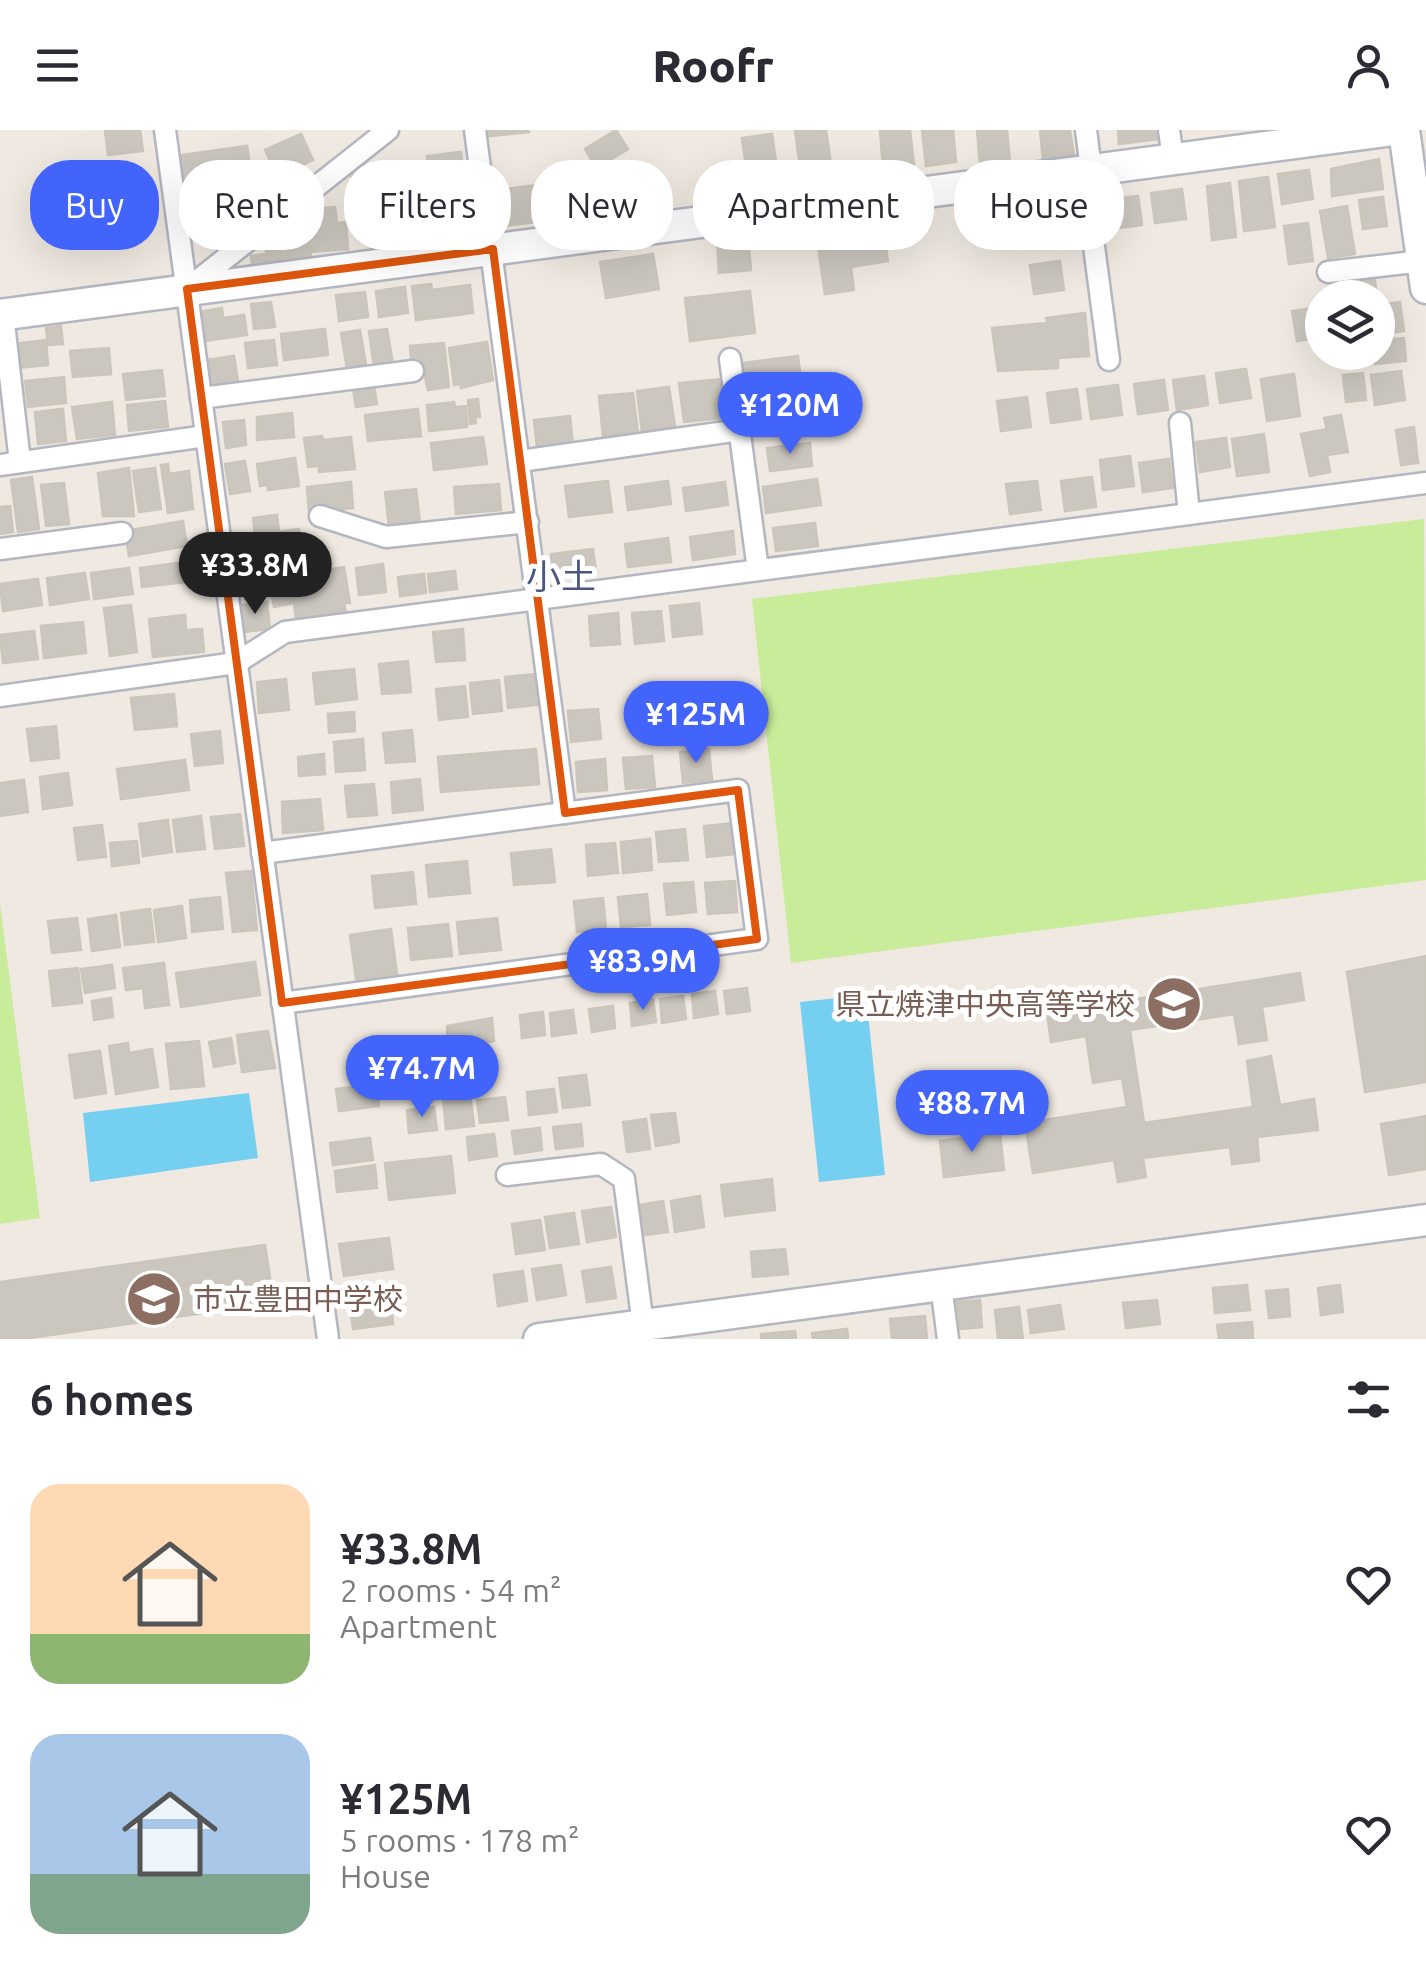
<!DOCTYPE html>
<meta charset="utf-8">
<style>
:root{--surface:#fff;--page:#f2f2f3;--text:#2b2b33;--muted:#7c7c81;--accent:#4264fb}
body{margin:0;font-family:Ubuntu,"Noto Sans JP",sans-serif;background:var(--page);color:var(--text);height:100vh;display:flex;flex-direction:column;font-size:38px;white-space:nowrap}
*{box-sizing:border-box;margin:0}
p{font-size:32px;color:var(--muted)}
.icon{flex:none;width:55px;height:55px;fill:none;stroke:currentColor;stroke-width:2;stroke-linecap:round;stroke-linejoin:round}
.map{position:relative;height:1209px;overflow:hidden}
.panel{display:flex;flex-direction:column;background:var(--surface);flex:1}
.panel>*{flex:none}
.banner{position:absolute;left:30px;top:30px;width:1368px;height:90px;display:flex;gap:20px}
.tools{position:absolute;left:1305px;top:150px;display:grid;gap:20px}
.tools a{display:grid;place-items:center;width:90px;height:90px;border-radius:50%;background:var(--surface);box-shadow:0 10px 40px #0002;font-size:50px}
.price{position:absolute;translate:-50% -85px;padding:0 22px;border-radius:35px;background:var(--accent);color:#fff;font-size:32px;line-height:65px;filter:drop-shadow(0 2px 5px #0008)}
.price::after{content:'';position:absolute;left:50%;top:60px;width:30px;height:22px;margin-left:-15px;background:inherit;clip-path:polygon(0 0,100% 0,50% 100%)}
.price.active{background:#222;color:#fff}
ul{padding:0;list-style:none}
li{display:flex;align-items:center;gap:30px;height:250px;padding:0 30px}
li span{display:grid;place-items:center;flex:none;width:280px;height:200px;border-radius:30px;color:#555}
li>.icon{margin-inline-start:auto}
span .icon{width:120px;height:120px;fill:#fffc;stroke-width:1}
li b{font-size:42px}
h2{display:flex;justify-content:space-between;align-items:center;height:120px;padding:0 30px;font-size:42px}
.tag{padding:0 35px;border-radius:40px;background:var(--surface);box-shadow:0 10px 40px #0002;font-size:35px;line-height:90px}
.tag.active{background:var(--accent);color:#fff}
header{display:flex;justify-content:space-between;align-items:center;height:130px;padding:0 30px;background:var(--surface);font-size:45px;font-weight:800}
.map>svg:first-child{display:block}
</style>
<header><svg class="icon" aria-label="menu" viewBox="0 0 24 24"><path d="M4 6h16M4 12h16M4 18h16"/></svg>Roofr<svg class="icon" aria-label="person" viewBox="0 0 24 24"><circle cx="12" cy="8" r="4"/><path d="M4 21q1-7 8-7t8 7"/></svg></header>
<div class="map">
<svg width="1426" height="1209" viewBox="0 0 1426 1209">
<rect width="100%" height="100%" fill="#efe9e1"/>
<g fill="#c9ec9a">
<polygon points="1424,389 1426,750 791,833 752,469"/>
<polygon points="0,773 40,1088 0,1094"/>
</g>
<g fill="#75cff0">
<polygon points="866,865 885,1045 819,1052 800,872"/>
<polygon points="249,963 258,1028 90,1052 83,983"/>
</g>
<g fill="#cbc7bf" stroke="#cbc5ba" stroke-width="2.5">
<polygon points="105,0 140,0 143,21 108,25"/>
<polygon points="481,0 528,0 529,2 481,7"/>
<polygon points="616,0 628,19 596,38 585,19"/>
<polygon points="795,0 826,0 832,41 801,45"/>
<polygon points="880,0 910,0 914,34 883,38"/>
<polygon points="922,0 953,0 956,32 926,36"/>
<polygon points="977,0 1007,0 1010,33 980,36"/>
<polygon points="1040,0 1070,0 1074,26 1043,30"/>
<polygon points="1118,0 1158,0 1160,9 1119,14"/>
<polygon points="301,4 313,30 277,47 265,20"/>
<polygon points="772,4 779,52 749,56 742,8"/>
<polygon points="247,16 253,56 181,67 175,26"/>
<polygon points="461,22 464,50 430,53 427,26"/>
<polygon points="1379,29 1383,59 1332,66 1331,39"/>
<polygon points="417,31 419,54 407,56 405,32"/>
<polygon points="400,34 402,61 381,63 379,36"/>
<polygon points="364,35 368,64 354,66 351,47"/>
<polygon points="1309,40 1313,69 1282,74 1278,44"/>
<polygon points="1268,47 1275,97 1244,101 1239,51"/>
<polygon points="574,50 579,87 496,97 491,61"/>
<polygon points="1230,53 1236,107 1212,110 1207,56"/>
<polygon points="148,59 151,86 117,90 114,63"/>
<polygon points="1182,59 1186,89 1155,93 1151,63"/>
<polygon points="85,62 89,88 54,92 51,66"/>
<polygon points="470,64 470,93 453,96 449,66"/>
<polygon points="1138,66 1142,95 1111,99 1107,70"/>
<polygon points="1383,67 1387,96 1363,99 1359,70"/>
<polygon points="372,69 375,98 361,99 358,70"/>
<polygon points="1055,71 1060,101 1029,105 1025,75"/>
<polygon points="410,73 411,83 425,81 422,75 443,73 446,107 392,113 388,75"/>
<polygon points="1347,76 1355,124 1328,128 1320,81"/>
<polygon points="335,77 337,93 346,92 348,119 311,122 309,104 315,103 313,79"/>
<polygon points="1308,93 1313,131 1289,134 1284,96"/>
<polygon points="882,94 888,131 851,137 854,160 825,164 816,103"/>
<polygon points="308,102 311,127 252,134 251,126 266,124 266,116 279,114 278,105"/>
<polygon points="748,107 751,140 719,143 717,110"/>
<polygon points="653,124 659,159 606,168 600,132"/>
<polygon points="1060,131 1064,160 1034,164 1030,135"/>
<polygon points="1374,142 1377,168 1347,168 1344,146"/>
<polygon points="431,154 432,160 470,155 473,183 416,190 412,156"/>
<polygon points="405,157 408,183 379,187 376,161"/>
<polygon points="750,161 755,203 690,211 685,168"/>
<polygon points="365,162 368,187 339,191 336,165"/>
<polygon points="271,172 275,197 254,199 251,174"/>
<polygon points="1400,172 1404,201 1378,205 1378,175"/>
<polygon points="1322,177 1322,207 1297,211 1292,181"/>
<polygon points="222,178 223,188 244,185 247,205 204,211 199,182"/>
<polygon points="1085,183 1089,226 1058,228 1058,238 998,241 992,198 1048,193 1046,188"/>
<polygon points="61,196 63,214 48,215 46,198"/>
<polygon points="325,199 328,225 284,230 281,204"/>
<polygon points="387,199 393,234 374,237 369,201"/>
<polygon points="360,200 366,235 347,239 341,203"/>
<polygon points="1404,208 1406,231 1375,234 1378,210"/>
<polygon points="46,210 48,235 17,238 14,214"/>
<polygon points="274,210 277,235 248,238 245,213"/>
<polygon points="487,212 493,250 461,258 461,254 454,255 449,218"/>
<polygon points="444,213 449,257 428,260 421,230 411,231 410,216"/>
<polygon points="109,218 111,244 73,247 70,221"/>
<polygon points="234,226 238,252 209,255 206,230"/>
<polygon points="798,226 801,249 745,256 742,233"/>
<polygon points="1246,239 1251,268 1220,273 1216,243"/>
<polygon points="162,240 165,266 126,270 123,244"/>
<polygon points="1401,241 1405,270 1375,275 1371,245"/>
<polygon points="1363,243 1366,270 1346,272 1343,245"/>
<polygon points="1294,244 1300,286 1267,291 1261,249"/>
<polygon points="1204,246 1208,275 1177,280 1173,250"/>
<polygon points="64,247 66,273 28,277 25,251"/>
<polygon points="721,249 725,288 684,292 679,253"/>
<polygon points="1164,250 1168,280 1138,284 1134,254"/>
<polygon points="1118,255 1122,285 1091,289 1087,259"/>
<polygon points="374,256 377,274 356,277 353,259"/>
<polygon points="669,257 675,297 642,302 637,261"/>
<polygon points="1077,259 1081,289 1051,293 1047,263"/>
<polygon points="633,263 638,303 603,307 599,266"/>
<polygon points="1027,267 1031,297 1001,301 997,271"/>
<polygon points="478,269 480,287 475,287 476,293 470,294 468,270"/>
<polygon points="806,269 809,291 753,298 751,275"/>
<polygon points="165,271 168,297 129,301 127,275"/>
<polygon points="112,272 115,305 77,309 72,277"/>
<polygon points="454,272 455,277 466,276 467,297 429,301 427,275"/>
<polygon points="63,279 66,311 38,314 35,282"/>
<polygon points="418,279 421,306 368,311 365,285"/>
<polygon points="292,283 294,307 257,310 257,287"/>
<polygon points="1341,285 1348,322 1327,325 1330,342 1310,346 1301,304 1327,299 1324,288"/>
<polygon points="570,286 573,315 537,318 534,290"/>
<polygon points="244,290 246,315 226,318 223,292"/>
<polygon points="1414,297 1418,333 1401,335 1396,300"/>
<polygon points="1264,304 1269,342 1237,346 1232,309"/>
<polygon points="322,306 323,310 351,307 355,339 319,342 319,336 308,337 304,308"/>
<polygon points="483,307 487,334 434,340 431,313"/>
<polygon points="1226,308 1230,337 1200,342 1196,312"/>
<polygon points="810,313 812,336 770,341 767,318"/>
<polygon points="1130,326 1134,356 1103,360 1100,330"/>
<polygon points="295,328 299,356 268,360 268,355 260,356 257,334"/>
<polygon points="1169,329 1173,358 1143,362 1139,333"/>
<polygon points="245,331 250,361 230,364 225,334"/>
<polygon points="168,334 169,344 189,341 193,379 168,383 161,335"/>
<polygon points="129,338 134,386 103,386 98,343"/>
<polygon points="155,338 161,379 139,382 133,341"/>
<polygon points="32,347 39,399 18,402 11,350"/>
<polygon points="1092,347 1096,377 1065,381 1061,351"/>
<polygon points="817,349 821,375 766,383 763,357"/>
<polygon points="608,351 612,382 569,387 565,356"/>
<polygon points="668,351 671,374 628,380 625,357"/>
<polygon points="1037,351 1041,380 1010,384 1006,354"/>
<polygon points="351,352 353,378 309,383 307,357"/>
<polygon points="725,352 728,375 686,381 683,358"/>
<polygon points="64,353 69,394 46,396 41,355"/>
<polygon points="499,354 501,380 456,384 454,357"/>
<polygon points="416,359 420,393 389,397 385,362"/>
<polygon points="10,376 13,402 0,404 0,377"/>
<polygon points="277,385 279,402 299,399 302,427 258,432 253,388"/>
<polygon points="183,391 187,416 129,426 125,401"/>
<polygon points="815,393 818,416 776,421 773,398"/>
<polygon points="733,401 735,424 693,430 690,407"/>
<polygon points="668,408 671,432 628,437 625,414"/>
<polygon points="593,419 596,442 553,447 551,424"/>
<polygon points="185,432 187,452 142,457 140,438"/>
<polygon points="383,434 386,462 359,465 356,438"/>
<polygon points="296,436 300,460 328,455 326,440 344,437 350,473 344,473 346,484 296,492 294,473 274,477 268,441"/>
<polygon points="129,438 133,464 94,469 91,443"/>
<polygon points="455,441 457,459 430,462 428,444"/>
<polygon points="85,443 89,469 50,475 47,448"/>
<polygon points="424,444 426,463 400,466 398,447"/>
<polygon points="38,449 42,475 3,481 0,454"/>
<polygon points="267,472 270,499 243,502 240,475"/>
<polygon points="699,473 702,504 673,507 670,476"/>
<polygon points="131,475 137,522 110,526 104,478"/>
<polygon points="661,481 664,511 635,514 632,483"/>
<polygon points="618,483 620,514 591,516 589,486"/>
<polygon points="185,485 186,500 202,499 204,522 153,527 149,489"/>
<polygon points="83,492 86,523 44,528 41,496"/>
<polygon points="463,499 465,530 436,532 433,502"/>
<polygon points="34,501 38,529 3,533 0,505"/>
<polygon points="408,531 411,562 382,564 379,534"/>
<polygon points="354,539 357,569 316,574 313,543"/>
<polygon points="534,544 537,575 508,578 505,547"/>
<polygon points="286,549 289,580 259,583 257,552"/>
<polygon points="499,550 502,581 473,584 470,553"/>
<polygon points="465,556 468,587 439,590 436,559"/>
<polygon points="708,561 710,592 681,595 678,564"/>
<polygon points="174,564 177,596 135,600 131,568"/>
<polygon points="659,570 662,600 633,603 630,572"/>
<polygon points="598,579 601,609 571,612 568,581"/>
<polygon points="354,582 355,601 329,603 328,584"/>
<polygon points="56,596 59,628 31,631 27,599"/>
<polygon points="412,600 415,631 386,633 383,603"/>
<polygon points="220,601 223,633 195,636 191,604"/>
<polygon points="363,609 365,640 336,642 334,612"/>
<polygon points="536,619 539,654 441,662 438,627"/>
<polygon points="709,619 712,650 683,653 680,622"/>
<polygon points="324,624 325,644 299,646 298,627"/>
<polygon points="652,626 655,657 626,659 623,628"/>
<polygon points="605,629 607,660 578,662 576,632"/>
<polygon points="185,630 189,660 121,669 117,639"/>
<polygon points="68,643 72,675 43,679 40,647"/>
<polygon points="420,649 423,680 393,683 391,652"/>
<polygon points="24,650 28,682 0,686 0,653"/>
<polygon points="374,654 377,685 348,687 345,656"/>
<polygon points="320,669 323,700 283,703 282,672"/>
<polygon points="240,684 244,716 215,719 211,687"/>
<polygon points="201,686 205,719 177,722 173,690"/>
<polygon points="168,690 172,722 143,726 139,694"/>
<polygon points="734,693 737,724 707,727 704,696"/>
<polygon points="102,695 106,727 78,730 74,698"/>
<polygon points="685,699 688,730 659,732 656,702"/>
<polygon points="650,709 652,740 623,743 621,712"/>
<polygon points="137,711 139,733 112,736 110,713"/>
<polygon points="615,713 618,743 588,746 586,715"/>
<polygon points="551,719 555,752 514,755 511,723"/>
<polygon points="467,731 470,763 429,767 426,735"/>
<polygon points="251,741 257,800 233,802 226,743"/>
<polygon points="413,742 416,774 375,778 372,746"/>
<polygon points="735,751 737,782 708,784 705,753"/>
<polygon points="693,752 696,782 667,785 664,754"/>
<polygon points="647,764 650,795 621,797 618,767"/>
<polygon points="220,767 223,799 192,802 190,770"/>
<polygon points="603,768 606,799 577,802 574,771"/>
<polygon points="182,776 186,808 158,812 154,780"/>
<polygon points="150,779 154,812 125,815 121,783"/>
<polygon points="116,785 120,817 92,821 88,789"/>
<polygon points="77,788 81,820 52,823 48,791"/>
<polygon points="497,788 501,820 460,824 457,792"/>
<polygon points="448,794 452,826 411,830 408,798"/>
<polygon points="391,799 397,844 356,849 350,805"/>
<polygon points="1426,826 1426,952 1365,962 1347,842"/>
<polygon points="255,832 260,865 181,877 176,843"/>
<polygon points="164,833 169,875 145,878 143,858 126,860 123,838"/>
<polygon points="112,835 115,858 85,863 81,839"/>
<polygon points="78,838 82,873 53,876 49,841"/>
<polygon points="1300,843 1304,870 1262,877 1267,910 1239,914 1234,884 1130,900 1144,993 1253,977 1247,931 1271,926 1280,975 1314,969 1318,1000 1257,1007 1259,1031 1232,1034 1230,1017 1143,1028 1146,1047 1118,1052 1114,1030 1033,1043 1025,993 1127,977 1122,948 1093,953 1086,906 1051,912 1047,883"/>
<polygon points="747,858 750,881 727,884 724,861"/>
<polygon points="715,861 718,884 694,888 692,864"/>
<polygon points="683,866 686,889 662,893 660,869"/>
<polygon points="111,868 113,887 94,890 92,871"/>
<polygon points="653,869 656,892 632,896 630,873"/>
<polygon points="613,876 615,898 592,902 589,879"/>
<polygon points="573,880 576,903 552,906 550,883"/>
<polygon points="543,882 545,905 522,908 520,885"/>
<polygon points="492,888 494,911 448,920 447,896"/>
<polygon points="268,901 275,938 242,942 237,905"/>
<polygon points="231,908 235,933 214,937 209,912"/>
<polygon points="199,911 204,956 171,959 166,914"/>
<polygon points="128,913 129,923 152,919 158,957 116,964 109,916"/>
<polygon points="100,921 106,963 75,968 69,925"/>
<polygon points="586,945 590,975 563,978 559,948"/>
<polygon points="376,954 379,976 339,981 336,959"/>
<polygon points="554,959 557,982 529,985 527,962"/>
<polygon points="470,964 474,996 446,999 443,967"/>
<polygon points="505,967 508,990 480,993 477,970"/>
<polygon points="434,977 437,1000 409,1003 407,980"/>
<polygon points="675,983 679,1012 656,1016 651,985"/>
<polygon points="1426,986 1426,1039 1389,1045 1381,994"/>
<polygon points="646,989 650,1019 627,1022 623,992"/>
<polygon points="581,994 583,1016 556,1019 553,997"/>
<polygon points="540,998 542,1020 515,1024 512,1001"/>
<polygon points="1000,1003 1004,1040 944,1047 940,1011"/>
<polygon points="494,1004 497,1026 469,1030 467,1007"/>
<polygon points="370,1008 373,1030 333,1035 330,1013"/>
<polygon points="451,1026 455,1063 389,1070 385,1033"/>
<polygon points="375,1035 377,1058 337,1062 335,1041"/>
<polygon points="772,1049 775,1080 725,1086 721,1055"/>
<polygon points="700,1066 704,1097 675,1102 671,1071"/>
<polygon points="663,1071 668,1102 638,1106 634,1076"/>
<polygon points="611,1077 616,1107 587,1112 582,1081"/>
<polygon points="574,1083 579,1114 550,1118 545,1087"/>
<polygon points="540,1090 545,1120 516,1124 512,1094"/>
<polygon points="389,1108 393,1139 344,1146 339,1114"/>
<polygon points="265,1115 274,1173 23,1209 0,1209 0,1152"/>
<polygon points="785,1119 788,1144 753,1147 751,1122"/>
<polygon points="561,1135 566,1165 537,1170 532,1139"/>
<polygon points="611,1137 616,1168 587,1172 582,1141"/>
<polygon points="523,1141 527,1171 498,1176 494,1145"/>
<polygon points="1247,1155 1250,1180 1215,1183 1213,1158"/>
<polygon points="1340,1155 1343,1182 1321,1185 1318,1158"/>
<polygon points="1288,1159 1290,1186 1269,1188 1266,1161"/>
<polygon points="980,1170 982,1197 960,1199 957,1172"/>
<polygon points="1157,1170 1160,1194 1126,1198 1123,1173"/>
<polygon points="391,1172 393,1194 353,1199 350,1177"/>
<polygon points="1060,1175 1064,1199 1031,1203 1028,1180"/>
<polygon points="1019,1177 1023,1209 998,1209 995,1180"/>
<polygon points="925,1186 927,1209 892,1209 890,1189"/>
<polygon points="1252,1192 1253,1209 1219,1209 1217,1195"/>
<polygon points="847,1199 848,1209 813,1209 812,1203"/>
<polygon points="795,1201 796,1209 761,1209 761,1204"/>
</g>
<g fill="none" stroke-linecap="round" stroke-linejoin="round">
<g stroke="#b4b7c1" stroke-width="25">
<g id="street">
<polyline points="165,0 328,1209"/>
<polyline points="475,0 565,683"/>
<polyline points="1086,0 1091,40"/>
<polyline points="1169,0 1173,29"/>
<polyline points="1084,41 1109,230"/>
<polyline points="1328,142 1422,131"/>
<polyline points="188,158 388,0"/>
<polyline points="3,185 20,332"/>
<polyline points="730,229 758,440"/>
<polyline points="201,268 413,241"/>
<polyline points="1180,293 1189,384"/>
<polyline points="520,331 740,300"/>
<polyline points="0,335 206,306"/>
<polyline points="320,386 386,407 528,392"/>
<polyline points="0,419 122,403"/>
<polyline points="0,566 236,533 285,502 1426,353"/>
<polyline points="262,723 738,660 757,809 282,873"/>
<polyline points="507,1045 601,1034 624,1049 643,1195"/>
<polyline points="941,1155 948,1209"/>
</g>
</g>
<g stroke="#b4b7c1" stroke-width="35">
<g id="secondary">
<polyline points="1404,0 1426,158"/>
<polyline points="0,185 1394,0"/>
<polyline points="539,1209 1426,1090"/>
</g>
</g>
<use href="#street" stroke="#fff" stroke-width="20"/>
<use href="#secondary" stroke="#fff" stroke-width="30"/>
</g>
<path fill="none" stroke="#df570e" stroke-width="8" stroke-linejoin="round" d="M493 119 565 683 738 660 757 809 282 873 187 159Z"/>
<defs>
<g id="school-disc" transform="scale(2.875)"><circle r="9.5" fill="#8d6e63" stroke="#fff"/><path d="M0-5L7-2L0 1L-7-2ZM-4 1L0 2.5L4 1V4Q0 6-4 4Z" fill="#fff"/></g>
</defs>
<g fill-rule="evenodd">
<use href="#school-disc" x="1174" y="874"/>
<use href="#school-disc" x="154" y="1169"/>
</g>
<g text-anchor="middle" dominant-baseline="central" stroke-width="10" stroke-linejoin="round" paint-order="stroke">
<g font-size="30" fill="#785e54" stroke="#fff" text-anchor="end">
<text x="1135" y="874">県立焼津中央高等学校</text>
<text x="193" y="1169" text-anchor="start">市立豊田中学校</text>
</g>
<g font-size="35" fill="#4d5680" stroke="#fff">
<text x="561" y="446">小土</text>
</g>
</g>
</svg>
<div class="tools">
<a><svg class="icon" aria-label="layers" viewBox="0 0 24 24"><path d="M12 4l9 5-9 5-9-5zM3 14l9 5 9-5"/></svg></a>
</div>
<b class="price" style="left:790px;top:327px">¥120M</b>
<b class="price active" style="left:255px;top:487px">¥33.8M</b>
<b class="price" style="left:696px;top:636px">¥125M</b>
<b class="price" style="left:643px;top:883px">¥83.9M</b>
<b class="price" style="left:422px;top:990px">¥74.7M</b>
<b class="price" style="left:972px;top:1025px">¥88.7M</b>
<div class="banner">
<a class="tag active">Buy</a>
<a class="tag">Rent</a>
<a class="tag">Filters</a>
<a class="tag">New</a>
<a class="tag">Apartment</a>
<a class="tag">House</a>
</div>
</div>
<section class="panel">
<h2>6 homes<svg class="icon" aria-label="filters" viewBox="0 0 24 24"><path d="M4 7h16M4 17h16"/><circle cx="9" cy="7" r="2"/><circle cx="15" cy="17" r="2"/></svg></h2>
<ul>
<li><span style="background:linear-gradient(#ffd9b3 75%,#8fb573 0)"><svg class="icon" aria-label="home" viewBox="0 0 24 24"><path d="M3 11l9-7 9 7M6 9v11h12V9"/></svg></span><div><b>¥33.8M</b><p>2 rooms · 54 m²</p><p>Apartment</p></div><svg class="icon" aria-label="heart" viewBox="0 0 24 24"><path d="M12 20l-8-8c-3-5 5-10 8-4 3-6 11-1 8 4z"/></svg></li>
<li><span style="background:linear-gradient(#a9c7e8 70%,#7fa58c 0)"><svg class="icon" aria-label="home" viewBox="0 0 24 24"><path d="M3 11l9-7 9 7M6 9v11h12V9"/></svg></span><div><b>¥125M</b><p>5 rooms · 178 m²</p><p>House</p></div><svg class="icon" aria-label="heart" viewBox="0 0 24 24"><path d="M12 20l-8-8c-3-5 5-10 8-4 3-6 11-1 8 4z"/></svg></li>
</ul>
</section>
